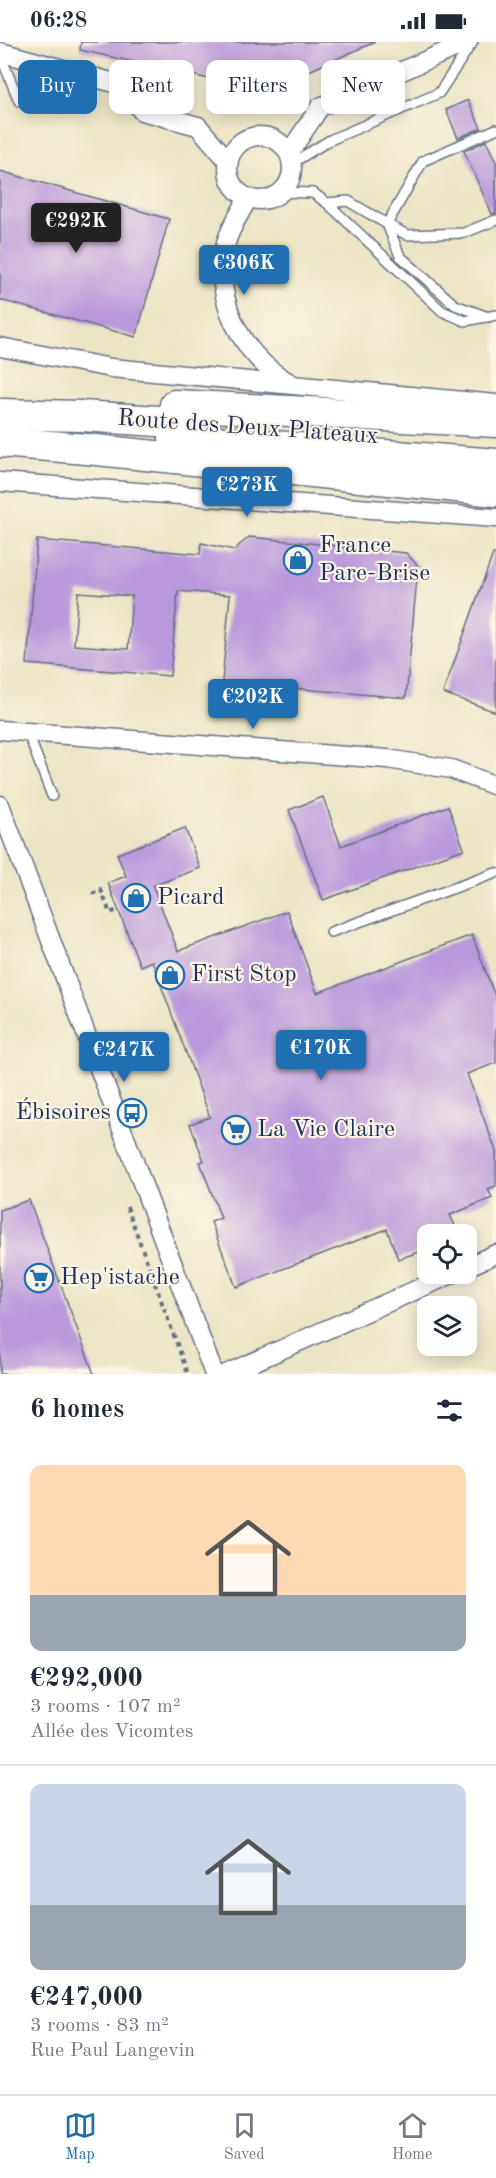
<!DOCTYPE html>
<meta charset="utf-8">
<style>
:root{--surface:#fff;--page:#f2f2f3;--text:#1f2937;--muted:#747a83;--line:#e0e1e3;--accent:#1f6fb2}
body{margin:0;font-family:"Old Standard TT",serif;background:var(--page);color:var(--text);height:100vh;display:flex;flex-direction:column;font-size:22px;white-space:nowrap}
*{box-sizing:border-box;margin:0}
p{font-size:20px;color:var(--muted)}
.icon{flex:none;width:33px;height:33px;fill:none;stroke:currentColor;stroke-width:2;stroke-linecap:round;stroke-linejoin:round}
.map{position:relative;height:1332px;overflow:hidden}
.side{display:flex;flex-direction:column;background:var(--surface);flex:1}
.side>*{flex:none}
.banner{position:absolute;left:18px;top:18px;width:460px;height:54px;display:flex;gap:12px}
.fabs{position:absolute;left:417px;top:1182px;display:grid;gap:12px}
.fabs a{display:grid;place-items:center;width:60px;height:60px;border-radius:12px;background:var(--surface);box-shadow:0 3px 15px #0003;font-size:30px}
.price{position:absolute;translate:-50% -51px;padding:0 14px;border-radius:6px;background:var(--accent);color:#fff;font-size:20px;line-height:39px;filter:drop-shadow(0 2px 3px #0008)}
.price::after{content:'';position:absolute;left:50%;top:36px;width:18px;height:14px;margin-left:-9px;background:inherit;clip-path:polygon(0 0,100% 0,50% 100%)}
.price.selected{background:#222;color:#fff}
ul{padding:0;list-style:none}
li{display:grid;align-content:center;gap:12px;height:318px;padding:0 30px}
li+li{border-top:2px solid var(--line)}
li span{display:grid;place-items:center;height:186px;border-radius:12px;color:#555}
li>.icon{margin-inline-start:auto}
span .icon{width:108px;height:108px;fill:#fffc;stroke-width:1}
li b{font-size:26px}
h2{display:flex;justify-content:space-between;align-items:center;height:72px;padding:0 30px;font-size:26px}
.tag{padding:0 21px;border-radius:12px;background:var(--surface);box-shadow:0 3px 15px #0003;font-size:21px;line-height:54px}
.tag.selected{background:var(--accent);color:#fff}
.status{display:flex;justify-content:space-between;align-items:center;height:42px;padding:0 30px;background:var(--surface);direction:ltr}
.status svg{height:16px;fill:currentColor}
.tab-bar{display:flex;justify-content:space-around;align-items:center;height:84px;border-top:2px solid var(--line);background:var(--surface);font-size:16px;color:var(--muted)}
.tab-bar a{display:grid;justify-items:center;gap:3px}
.tab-bar .selected{color:var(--accent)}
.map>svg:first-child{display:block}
</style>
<div class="status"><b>06:28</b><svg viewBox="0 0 49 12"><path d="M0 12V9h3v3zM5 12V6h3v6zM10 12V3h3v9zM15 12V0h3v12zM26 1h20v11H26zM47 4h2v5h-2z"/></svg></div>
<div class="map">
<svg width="496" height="1332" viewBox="0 0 496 1332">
<rect width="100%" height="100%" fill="#fcf5e5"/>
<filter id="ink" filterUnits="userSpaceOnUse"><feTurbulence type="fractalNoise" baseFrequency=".0167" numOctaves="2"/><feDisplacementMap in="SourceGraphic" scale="12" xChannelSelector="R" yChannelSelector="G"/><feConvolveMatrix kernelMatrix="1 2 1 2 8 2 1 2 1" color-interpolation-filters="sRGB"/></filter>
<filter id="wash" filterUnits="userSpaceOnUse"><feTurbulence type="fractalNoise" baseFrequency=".008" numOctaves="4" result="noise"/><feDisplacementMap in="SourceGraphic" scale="24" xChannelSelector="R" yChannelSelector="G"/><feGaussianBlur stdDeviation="1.35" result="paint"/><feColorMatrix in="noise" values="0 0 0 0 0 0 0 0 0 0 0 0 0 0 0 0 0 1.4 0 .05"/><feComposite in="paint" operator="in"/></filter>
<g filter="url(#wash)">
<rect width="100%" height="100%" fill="#ebe5c5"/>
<g id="blocks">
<g fill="#b998dc" fill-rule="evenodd">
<polygon points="81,0 375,0 263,49 80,8"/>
<polygon points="468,58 481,86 458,96 446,68"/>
<polygon points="486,99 496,120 496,171 492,172 464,109"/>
<polygon points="0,129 169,177 136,295 0,258"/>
<path d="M249 495 406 511 418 524 406 656 222 640 230 553 178 549 170 634 27 622 37 498 200 512 201 501 234 508ZM78 550 132 554 128 607 74 603Z"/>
<polygon points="493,512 496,512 496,670 443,651"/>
<polygon points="323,755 341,804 448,764 464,807 323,858 289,768"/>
<polygon points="185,786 200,826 153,844 178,909 287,869 317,951 472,893 496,957 496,1021 467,1032 496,1109 496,1144 488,1147 492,1156 450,1173 455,1184 428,1192 428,1207 398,1217 387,1187 236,1245 211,1180 221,1176 200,1120 204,1119 190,1082 210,1075 152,919 140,924 108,841 126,834 117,812"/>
<polygon points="29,1158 94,1332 0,1332 0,1168"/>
</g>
</g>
</g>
<g filter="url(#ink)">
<use href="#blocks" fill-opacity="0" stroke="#646f82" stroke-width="1.5"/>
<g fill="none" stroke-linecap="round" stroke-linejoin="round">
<g stroke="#646f82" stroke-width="12">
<g id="service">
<polyline points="0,12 19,59 69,29"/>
<polyline points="292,121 330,98 439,51 470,4"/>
<polyline points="281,150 313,151 327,161 348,159 387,182 423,119 496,87"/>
<polyline points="327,161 442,269 465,279 496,273"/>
<polyline points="387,182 400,214 455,263 488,275"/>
<polyline points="387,182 407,193 464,191 496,178"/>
<polyline points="27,689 52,754"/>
<polyline points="331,890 496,831"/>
</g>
</g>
<g stroke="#646f82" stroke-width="21">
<g id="minor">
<polyline points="0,10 122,43 142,69 198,84 228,119"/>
<circle cx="260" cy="126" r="32"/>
<polyline points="289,111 320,65 468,0"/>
<path d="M248 156C241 170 230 186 226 201 212 256 241 314 290 341"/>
<polyline points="0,305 111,326 496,362"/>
<polyline points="0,440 496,476"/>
<polyline points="0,688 387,717 451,727 496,744"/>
<polyline points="0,763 214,1332"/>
<polyline points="466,1225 496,1212"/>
<polyline points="226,1332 452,1232"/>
</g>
</g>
<g stroke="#646f82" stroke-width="33">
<g id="primary">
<polyline points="175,363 496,380"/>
<polyline points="0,372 82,374 203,382"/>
<polyline points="174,396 496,422"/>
<polyline points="0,400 87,407 496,449"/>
</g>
</g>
<g stroke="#646f82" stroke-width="4" stroke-dasharray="4.5 4.5" stroke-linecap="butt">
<polyline points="92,852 101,848 110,871 118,868"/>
<polyline points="127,1165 188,1332"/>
</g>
<use href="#service" stroke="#fff" stroke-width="9"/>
<use href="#minor" stroke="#fff" stroke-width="18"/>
<use href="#primary" stroke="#fff" stroke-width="30"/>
</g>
</g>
<defs>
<g id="shop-ring" transform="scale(1.5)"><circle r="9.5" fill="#fcf5e5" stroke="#1f6fb2" stroke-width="1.5"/><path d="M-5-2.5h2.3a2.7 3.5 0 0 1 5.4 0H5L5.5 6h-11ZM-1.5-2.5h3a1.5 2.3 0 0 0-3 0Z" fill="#1f6fb2"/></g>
<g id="bus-ring" transform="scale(1.5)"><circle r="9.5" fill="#fcf5e5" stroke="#1f6fb2" stroke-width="1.5"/><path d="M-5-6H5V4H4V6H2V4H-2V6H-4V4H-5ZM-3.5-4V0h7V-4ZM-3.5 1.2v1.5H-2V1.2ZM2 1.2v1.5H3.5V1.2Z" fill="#1f6fb2"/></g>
<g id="supermarket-ring" transform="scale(1.5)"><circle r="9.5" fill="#fcf5e5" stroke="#1f6fb2" stroke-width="1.5"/><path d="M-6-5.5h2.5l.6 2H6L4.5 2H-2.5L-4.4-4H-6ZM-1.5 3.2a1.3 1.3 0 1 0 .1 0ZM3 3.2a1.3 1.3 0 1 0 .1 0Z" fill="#1f6fb2"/></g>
</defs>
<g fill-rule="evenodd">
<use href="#shop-ring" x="298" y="518"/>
<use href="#shop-ring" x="136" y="856"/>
<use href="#shop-ring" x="170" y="933"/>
<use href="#bus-ring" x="132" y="1071"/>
<use href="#supermarket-ring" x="236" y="1088"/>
<use href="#supermarket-ring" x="39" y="1236"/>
</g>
<g text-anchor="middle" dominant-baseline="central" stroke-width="4.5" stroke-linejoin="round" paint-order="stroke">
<g font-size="24" fill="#1b2f5e" stroke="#fcf5e5">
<text transform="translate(248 386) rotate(4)">Route des Deux Plateaux</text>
</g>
<g font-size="24" fill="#1b2f5e" stroke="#fcf5e5" text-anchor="start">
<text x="319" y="504">France<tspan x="319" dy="28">Pare-Brise</tspan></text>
<text x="157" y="856">Picard</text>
<text x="191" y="933">First Stop</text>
<text x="111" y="1071" text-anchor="end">Ébisoires</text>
<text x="257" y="1088">La Vie Claire</text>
<text x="60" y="1236">Hep'istache</text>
</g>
</g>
</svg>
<div class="fabs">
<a><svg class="icon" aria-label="locate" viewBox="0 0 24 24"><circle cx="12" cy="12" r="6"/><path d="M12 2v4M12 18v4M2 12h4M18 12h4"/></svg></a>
<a><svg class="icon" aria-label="layers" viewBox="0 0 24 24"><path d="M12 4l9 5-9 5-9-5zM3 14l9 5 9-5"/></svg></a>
</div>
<b class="price selected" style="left:76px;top:212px">€292K</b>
<b class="price" style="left:244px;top:254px">€306K</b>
<b class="price" style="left:247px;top:476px">€273K</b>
<b class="price" style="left:253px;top:688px">€202K</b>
<b class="price" style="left:321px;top:1039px">€170K</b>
<b class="price" style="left:124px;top:1041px">€247K</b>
<div class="banner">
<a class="tag selected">Buy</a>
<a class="tag">Rent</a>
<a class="tag">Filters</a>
<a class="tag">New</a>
</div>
</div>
<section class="side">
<h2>6 homes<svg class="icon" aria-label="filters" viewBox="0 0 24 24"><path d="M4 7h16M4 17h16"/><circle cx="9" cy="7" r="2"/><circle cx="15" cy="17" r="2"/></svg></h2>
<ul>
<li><span style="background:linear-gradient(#ffd9b3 70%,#9aa5b1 0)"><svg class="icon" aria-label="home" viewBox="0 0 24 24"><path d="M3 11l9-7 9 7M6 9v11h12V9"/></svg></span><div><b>€292,000</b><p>3 rooms · 107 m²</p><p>Allée des Vicomtes</p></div></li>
<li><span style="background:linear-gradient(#c9d6e8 65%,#9aa5b1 0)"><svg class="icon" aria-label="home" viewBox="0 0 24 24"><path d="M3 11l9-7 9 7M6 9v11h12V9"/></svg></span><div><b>€247,000</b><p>3 rooms · 83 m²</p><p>Rue Paul Langevin</p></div></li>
</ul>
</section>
<nav class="tab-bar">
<a class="selected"><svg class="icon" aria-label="map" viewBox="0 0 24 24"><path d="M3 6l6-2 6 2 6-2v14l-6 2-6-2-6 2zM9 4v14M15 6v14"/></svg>Map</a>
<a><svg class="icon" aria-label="saved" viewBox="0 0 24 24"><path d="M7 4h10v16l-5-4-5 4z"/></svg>Saved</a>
<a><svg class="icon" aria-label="home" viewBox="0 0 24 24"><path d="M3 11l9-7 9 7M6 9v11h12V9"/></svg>Home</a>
</nav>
